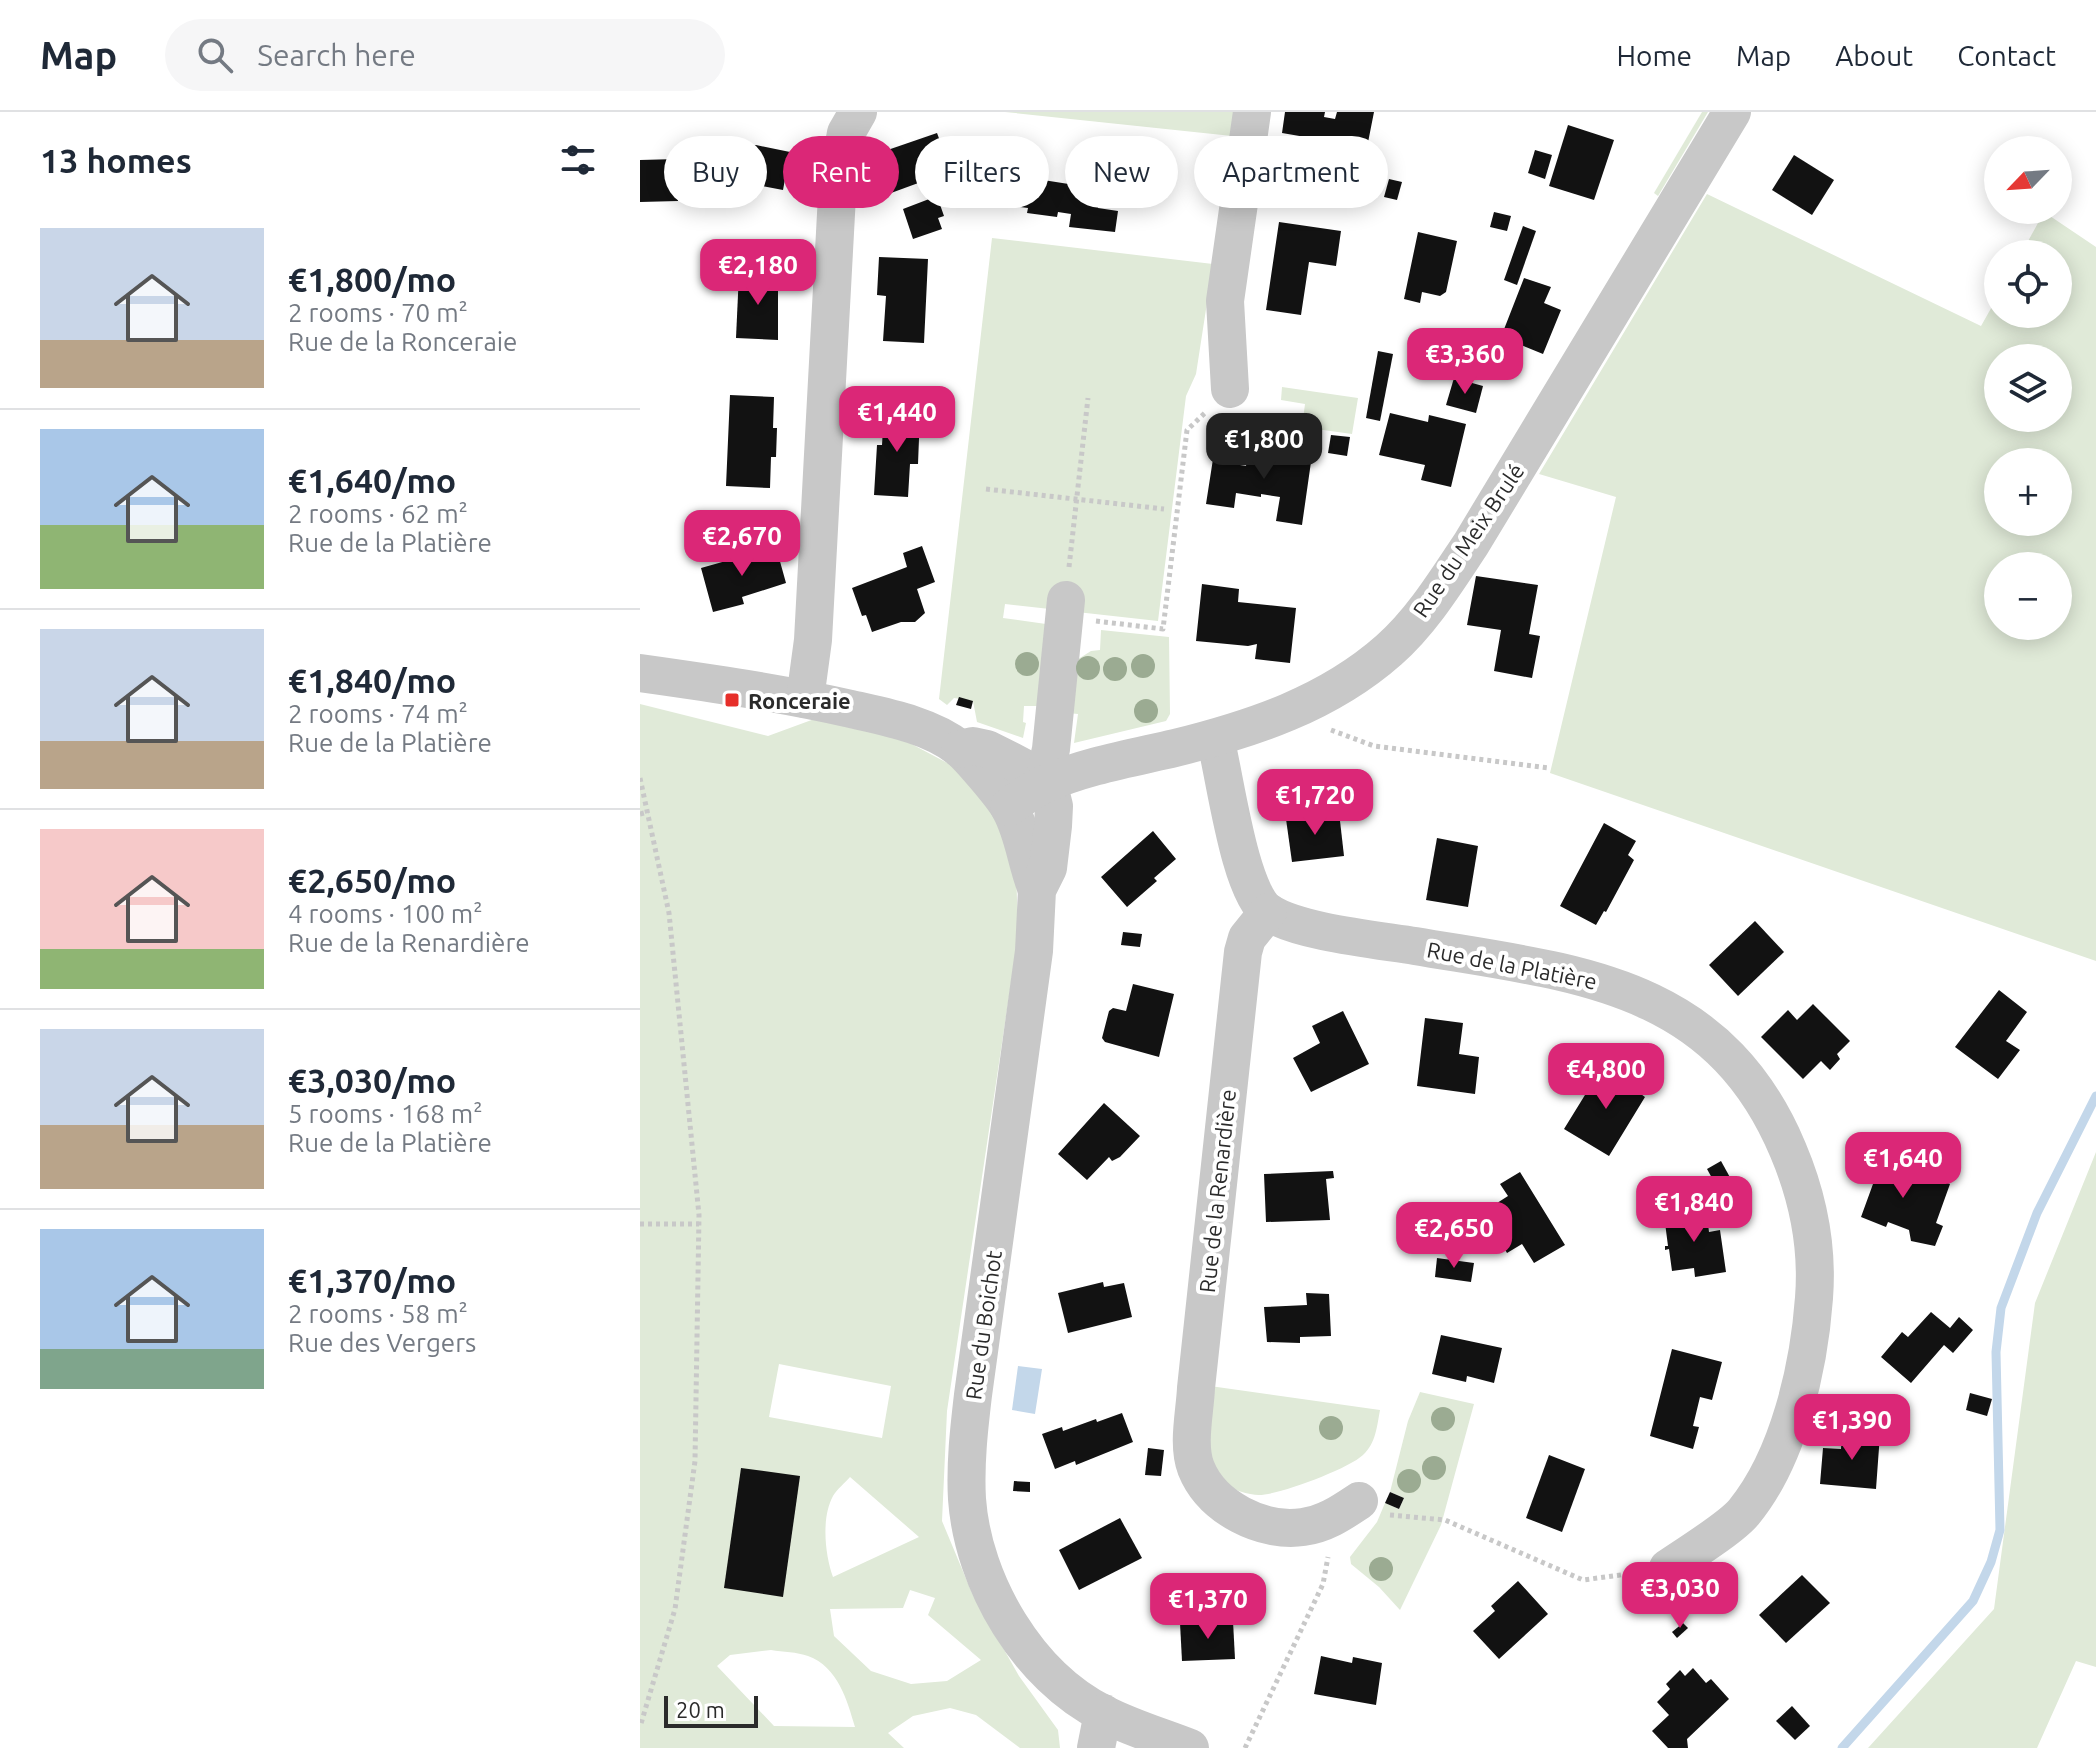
<!DOCTYPE html>
<meta charset="utf-8">
<style>
:root{--surface:#fff;--page:#f6f6f7;--text:#1f2937;--muted:#747a83;--line:#e0e1e3;--accent:#db2777}
body{margin:0;font-family:Ubuntu,sans-serif;background:var(--page);color:var(--text);height:100vh;display:flex;flex-direction:column;font-size:30px;white-space:nowrap}
*{box-sizing:border-box;margin:0}
p{font-size:26px;color:var(--muted)}
.icon{flex:none;width:44px;height:44px;fill:none;stroke:currentColor;stroke-width:2;stroke-linecap:round;stroke-linejoin:round}
.map{position:relative;flex:1;overflow:hidden}
.sheet{display:flex;flex-direction:column;background:var(--surface);width:640px}
.sheet>*{flex:none}
.guide{position:absolute;left:24px;top:24px;width:760px;height:72px;display:flex;gap:16px}
.needle{width:52px;rotate:245deg}
.controls{position:absolute;left:1344px;top:24px;display:grid;gap:16px}
.controls a{display:grid;place-items:center;width:88px;height:88px;border-radius:50%;background:var(--surface);box-shadow:0 4px 20px #0003;font-size:40px}
.scale{position:absolute;left:24px;bottom:20px;width:94px;box-sizing:border-box;padding-left:8px;border:4px solid #2b2b2b;border-top:0;font-size:22px;line-height:28px;white-space:nowrap;color:#2b2b2b;-webkit-text-stroke:6px #fff;paint-order:stroke}
.price{position:absolute;translate:-50% -68px;padding:0 18px;border-radius:16px;background:var(--accent);color:#fff;font-size:26px;line-height:52px;filter:drop-shadow(0 2px 4px #0008)}
.price::after{content:'';position:absolute;left:50%;top:48px;width:24px;height:18px;margin-left:-12px;background:inherit;clip-path:polygon(0 0,100% 0,50% 100%)}
.price.selected{background:#222;color:#fff}
ul{padding:0;list-style:none}
li{display:flex;align-items:center;gap:24px;height:200px;padding:0 40px}
li+li{border-top:2px solid var(--line)}
li span{display:grid;place-items:center;flex:none;width:224px;height:160px;border-radius:0px;color:#555}
li>.icon{margin-inline-start:auto}
span .icon{width:96px;height:96px;fill:#fffc;stroke-width:1}
li b{font-size:34px}
h2{display:flex;justify-content:space-between;align-items:center;height:96px;padding:0 40px;font-size:34px}
.pill{padding:0 28px;border-radius:36px;background:var(--surface);box-shadow:0 4px 20px #0003;font-size:28px;line-height:72px}
.pill.selected{background:var(--accent);color:#fff}
header{display:flex;align-items:center;gap:48px;box-sizing:border-box;height:112px;padding:0 40px;background:var(--surface);border-bottom:2px solid var(--line)}
header strong{font-size:38px}
nav{display:flex;gap:44px;margin-inline-start:auto;font-size:28px}
.search{width:560px;height:72px;background:var(--page);display:flex;align-items:center;gap:20px;box-sizing:border-box;padding:0 28px;border-radius:44px;color:var(--muted);font-size:30px}
main{display:flex;flex:1;min-height:0}
.map>svg:first-child{display:block}
</style>
<header>
<strong>Map</strong>
<div class="search"><svg class="icon" aria-label="search" viewBox="0 0 24 24"><circle cx="10" cy="10" r="6"/><path d="M15 15l6 6"/></svg>Search here</div>
<nav><a>Home</a><a>Map</a><a>About</a><a>Contact</a></nav>
</header>
<main>
<section class="sheet">
<h2>13 homes<svg class="icon" aria-label="filters" viewBox="0 0 24 24"><path d="M4 7h16M4 17h16"/><circle cx="9" cy="7" r="2"/><circle cx="15" cy="17" r="2"/></svg></h2>
<ul>
<li><span style="background:linear-gradient(#c9d6e8 70%,#b9a48a 0)"><svg class="icon" aria-label="home" viewBox="0 0 24 24"><path d="M3 11l9-7 9 7M6 9v11h12V9"/></svg></span><div><b>€1,800/mo</b><p>2 rooms · 70 m²</p><p>Rue de la Ronceraie</p></div></li>
<li><span style="background:linear-gradient(#a9c7e8 60%,#8fb573 0)"><svg class="icon" aria-label="home" viewBox="0 0 24 24"><path d="M3 11l9-7 9 7M6 9v11h12V9"/></svg></span><div><b>€1,640/mo</b><p>2 rooms · 62 m²</p><p>Rue de la Platière</p></div></li>
<li><span style="background:linear-gradient(#c9d6e8 70%,#b9a48a 0)"><svg class="icon" aria-label="home" viewBox="0 0 24 24"><path d="M3 11l9-7 9 7M6 9v11h12V9"/></svg></span><div><b>€1,840/mo</b><p>2 rooms · 74 m²</p><p>Rue de la Platière</p></div></li>
<li><span style="background:linear-gradient(#f6c9c9 75%,#8fb573 0)"><svg class="icon" aria-label="home" viewBox="0 0 24 24"><path d="M3 11l9-7 9 7M6 9v11h12V9"/></svg></span><div><b>€2,650/mo</b><p>4 rooms · 100 m²</p><p>Rue de la Renardière</p></div></li>
<li><span style="background:linear-gradient(#c9d6e8 60%,#b9a48a 0)"><svg class="icon" aria-label="home" viewBox="0 0 24 24"><path d="M3 11l9-7 9 7M6 9v11h12V9"/></svg></span><div><b>€3,030/mo</b><p>5 rooms · 168 m²</p><p>Rue de la Platière</p></div></li>
<li><span style="background:linear-gradient(#a9c7e8 75%,#7fa58c 0)"><svg class="icon" aria-label="home" viewBox="0 0 24 24"><path d="M3 11l9-7 9 7M6 9v11h12V9"/></svg></span><div><b>€1,370/mo</b><p>2 rooms · 58 m²</p><p>Rue des Vergers</p></div></li>
</ul>
</section>
<div class="map">
<svg width="1456" height="1636" viewBox="0 0 1456 1636">
<rect width="100%" height="100%" fill="#fff"/>
<g fill="#e0ead8" fill-rule="evenodd">
<polygon points="365,0 595,0 592,24"/>
<polygon points="1062,0 1068,0 1018,84 1014,81"/>
<path d="M1067 82 1341 214 1358 184V202H1418V142H1381L1404 100 1456 135V849L910 661 976 385 899 362ZM1358 246H1418V306H1358ZM1358 350H1418V410H1358ZM1358 454H1418V514H1358Z"/>
<polygon points="352,126 573,152 556,262 546,284 518,509 365,492 363,506 406,512 398,594 384,594 383,610 386,611 383,626 337,610 333,589 314,586 307,593 299,587"/>
<polygon points="642,275 718,286 712,322 662,315 665,292 641,288"/>
<polygon points="461,518 529,525 530,602 526,609 434,631 438,602 428,601 435,549 451,539 460,538"/>
<path d="M0 592 128 624 177 606 247 619 313 654 357 701 376 752 378 824 307 1299 302 1409 332 1481 379 1564 418 1618 420 1636H380L336 1603 310 1596 273 1604 248 1621 264 1636H0ZM139 1252 251 1274 242 1326 129 1305ZM210 1365 279 1425 193 1465C185 1443 181 1406 193 1384 197 1377 205 1371 210 1365ZM270 1478 295 1486 288 1503 341 1548 307 1569 271 1572 231 1559 194 1524 190 1497 263 1496ZM131 1538C143 1540 157 1540 168 1544 198 1555 207 1588 215 1615L134 1614 77 1554 90 1543Z"/>
<polygon points="1456,1040 1456,1555 1436,1549 1397,1636 1228,1636 1354,1497 1395,1191"/>
<path d="M570 1274 740 1298C737 1314 736 1331 723 1343 708 1357 639 1383 619 1383 609 1383 591 1378 584 1370 562 1346 570 1304 570 1274Z"/>
<polygon points="780,1280 834,1292 801,1413 760,1498 739,1475 711,1452 710,1445 737,1410 745,1391 759,1397 764,1386 750,1380 768,1309"/>
</g>
<polygon fill="#c3d7ea" points="378,1254 402,1257 395,1302 372,1298"/>
<g fill="none" stroke-linecap="round" stroke-linejoin="round">
<polyline stroke="#c3d7ea" stroke-width="9" points="1202,1636 1333,1489 1351,1450 1360,1418 1356,1240 1361,1196 1397,1101 1456,984"/>
</g>
<g fill="#121212">
<polygon points="645,0 685,0 684,5 695,7 697,0 734,0 718,81 685,76 693,25 681,24 677,27 642,21"/>
<polygon points="928,13 974,28 954,88 909,74"/>
<polygon points="297,21 311,59 251,81 236,42"/>
<polygon points="116,33 150,40 143,78 122,74 120,69 110,72 111,76 85,84 74,50"/>
<polygon points="439,37 465,40 463,59 460,58 458,96 478,99 475,120 429,115 431,102 418,100 417,105 387,101 388,96 380,95 384,65 435,73"/>
<polygon points="895,38 912,43 905,67 888,61"/>
<polygon points="1154,43 1194,68 1172,103 1132,78"/>
<polygon points="37,47 38,89 0,90 0,48"/>
<polygon points="749,67 762,70 757,88 744,85"/>
<polygon points="297,84 304,104 298,106 302,117 273,127 263,97"/>
<polygon points="854,100 871,104 867,119 850,115"/>
<polygon points="639,110 701,119 696,154 669,150 661,203 626,198"/>
<polygon points="883,114 896,119 877,173 864,168"/>
<polygon points="778,120 817,129 806,180 800,184 782,180 780,191 764,187"/>
<polygon points="239,145 288,147 284,231 243,229 246,184 237,183"/>
<polygon points="99,161 138,162 138,228 96,226"/>
<polygon points="884,166 911,175 904,191 921,198 903,242 861,225"/>
<polygon points="738,239 753,242 740,309 726,306"/>
<polygon points="814,266 843,274 836,301 806,293"/>
<polygon points="90,283 134,285 133,316 137,316 136,345 131,345 130,376 86,374"/>
<polygon points="244,300 280,301 278,352 270,352 268,385 234,383 237,333 242,333"/>
<polygon points="750,301 788,310 789,303 826,312 811,375 781,368 785,353 739,343"/>
<polygon points="691,323 710,325 707,344 688,341"/>
<polygon points="609,334 672,343 662,413 636,409 640,385 621,382 621,385 596,381 594,396 566,392 573,347 600,350 600,353 606,354"/>
<polygon points="282,434 295,470 277,477 285,501 275,510 261,510 232,520 226,503 222,504 212,476 267,455 263,441"/>
<polygon points="136,435 146,471 102,485 104,492 73,500 61,456"/>
<polygon points="836,464 898,473 889,522 900,524 892,566 854,559 861,518 827,513"/>
<polygon points="562,472 599,477 598,490 656,496 650,551 615,547 617,532 608,534 556,529"/>
<polygon points="319,585 333,589 331,597 316,593"/>
<polygon points="699,700 704,744 652,750 646,707"/>
<polygon points="964,711 996,729 988,743 994,748 966,800 964,799 956,813 920,794"/>
<polygon points="513,719 536,747 514,766 517,769 487,795 461,765"/>
<polygon points="797,726 838,734 828,795 786,788"/>
<polygon points="1115,809 1144,840 1098,884 1069,853"/>
<polygon points="483,820 502,822 500,835 481,833"/>
<polygon points="493,872 534,882 519,945 465,930 462,926 469,899 473,896 486,899"/>
<polygon points="1359,878 1387,900 1366,929 1380,938 1358,967 1315,935"/>
<polygon points="1173,892 1210,929 1197,942 1200,947 1190,958 1181,949 1163,967 1121,925 1148,898 1157,908"/>
<polygon points="703,899 729,952 671,980 653,946 680,931 672,914"/>
<polygon points="785,906 823,911 819,942 839,945 835,982 777,974"/>
<polygon points="961,957 976,966 980,959 1002,972 998,980 1005,985 969,1044 924,1017"/>
<polygon points="464,991 500,1024 480,1045 472,1049 469,1045 447,1068 418,1042"/>
<polygon points="1218,1043 1263,1063 1266,1055 1310,1072 1296,1111 1303,1114 1295,1134 1271,1129 1269,1118 1248,1110 1246,1115 1221,1105 1233,1072 1210,1063"/>
<polygon points="1081,1049 1092,1069 1078,1077 1067,1057"/>
<polygon points="693,1059 694,1066 686,1067 690,1108 626,1110 624,1062"/>
<polygon points="880,1060 925,1133 894,1151 882,1132 867,1141 843,1100 868,1084 860,1072"/>
<polygon points="1066,1097 1069,1120 1080,1118 1086,1160 1055,1165 1054,1156 1032,1159 1029,1137 1025,1138 1025,1134 1028,1134 1024,1103"/>
<polygon points="797,1146 834,1151 831,1170 795,1165"/>
<polygon points="463,1170 464,1175 484,1171 492,1205 428,1221 418,1181"/>
<polygon points="666,1181 689,1182 691,1224 660,1225 660,1231 627,1230 624,1195 667,1193"/>
<polygon points="1291,1200 1310,1216 1319,1205 1333,1218 1313,1241 1304,1233 1271,1271 1241,1245 1262,1220 1268,1225"/>
<polygon points="801,1223 862,1236 854,1271 827,1264 826,1270 792,1262"/>
<polygon points="1032,1237 1082,1250 1072,1288 1060,1285 1053,1314 1059,1315 1053,1337 1010,1324"/>
<polygon points="1330,1281 1352,1287 1347,1304 1326,1298"/>
<polygon points="482,1301 493,1330 436,1353 435,1349 415,1357 402,1322 422,1315 423,1319 456,1307 457,1310"/>
<polygon points="1246,1309 1270,1311 1269,1322 1245,1319"/>
<polygon points="1202,1319 1240,1322 1236,1377 1180,1372 1183,1336 1201,1337"/>
<polygon points="508,1336 524,1338 521,1364 505,1363"/>
<polygon points="909,1343 945,1357 922,1420 886,1406"/>
<polygon points="101,1356 160,1364 143,1485 84,1476"/>
<polygon points="374,1369 390,1370 390,1380 373,1379"/>
<polygon points="750,1380 764,1386 759,1397 745,1391"/>
<polygon points="480,1406 502,1446 439,1478 419,1438"/>
<polygon points="1162,1463 1190,1491 1146,1531 1119,1503"/>
<polygon points="878,1469 908,1502 859,1547 833,1519 855,1499 851,1494"/>
<polygon points="593,1509 595,1547 542,1549 540,1511"/>
<polygon points="1043,1511 1048,1516 1037,1526 1032,1520"/>
<polygon points="681,1544 712,1551 713,1545 742,1551 736,1593 674,1582"/>
<polygon points="1053,1556 1066,1571 1071,1567 1089,1587 1047,1627 1048,1636 1028,1636 1012,1619 1029,1603 1017,1590 1030,1577 1026,1572 1040,1558 1045,1564"/>
<polygon points="1152,1594 1170,1614 1155,1628 1136,1609"/>
</g>
<g fill="none" stroke-linecap="round" stroke-linejoin="round">
<g stroke="#c8c8c8" stroke-width="5" stroke-dasharray="4 4" stroke-linecap="butt">
<polyline points="346,377 524,397"/>
<polyline points="429,455 448,286"/>
<polyline points="456,509 523,517 547,318 566,300"/>
<polyline points="691,618 734,634 909,656"/>
<polyline points="0,666 29,801 59,1103 55,1349 35,1497 0,1615"/>
<polyline points="0,702 8,700"/>
<polyline points="0,1112 59,1112"/>
<polyline points="750,1403 805,1408 943,1468 995,1461"/>
<polyline points="605,1636 683,1472 688,1445"/>
</g>
<g stroke="#c8c8c8" stroke-width="38">
<polyline points="590,277 585,189 612,0"/>
<path d="M0 561C71 571 141 581 211 597 246 605 290 613 319 636 329 644 364 685 370 697 384 722 386 751 397 778"/>
<polyline points="165,587 173,528 198,65 206,21 218,0"/>
<path d="M575 626C585 663 599 780 628 800 657 820 738 828 775 834 933 861 1077 869 1148 1038 1168 1085 1178 1134 1174 1186 1169 1255 1149 1345 1104 1400 1091 1416 1047 1443 1028 1456"/>
<path d="M320 637 333 634 347 637 371 649 390 659 411 682 414 694 413 714 408 756 397 778 394 839 333 1283C329 1317 325 1352 327 1387 333 1471 388 1564 464 1602 491 1616 522 1625 550 1636"/>
<polyline points="403,673 411,637 426,488"/>
<path d="M369 695C381 687 393 677 405 672 445 654 492 646 535 636 612 617 688 592 749 538 782 509 807 468 831 432L1092 0"/>
<path d="M628 800 607 826 603 840 556 1276C555 1300 547 1333 556 1356 572 1396 623 1421 663 1415 685 1412 701 1401 719 1389"/>
<polyline points="456,1636 463,1601"/>
</g>
</g>
<g fill="#9bab92">
<circle cx="387" cy="552" r="12"/>
<circle cx="503" cy="554" r="12"/>
<circle cx="448" cy="556" r="12"/>
<circle cx="475" cy="557" r="12"/>
<circle cx="506" cy="599" r="12"/>
<circle cx="803" cy="1307" r="12"/>
<circle cx="691" cy="1316" r="12"/>
<circle cx="794" cy="1356" r="12"/>
<circle cx="769" cy="1369" r="12"/>
<circle cx="741" cy="1457" r="12"/>
</g>
<rect fill="#e62f2a" stroke="#fff" stroke-width="3" x="84" y="580" width="16" height="16" rx="4"/>
<g text-anchor="middle" dominant-baseline="central" stroke-width="8" stroke-linejoin="round" paint-order="stroke">
<g font-size="22" fill="#2b2b2b" stroke="#fff">
<text transform="translate(828 428) rotate(-56)">Rue du Meix Brulé</text>
<text transform="translate(872 853) rotate(11)">Rue de la Platière</text>
<text transform="translate(577 1079) rotate(-84)">Rue de la Renardière</text>
<text transform="translate(343 1213) rotate(-82)">Rue du Boichot</text>
</g>
<g font-size="22" font-weight="bold" fill="#2b2b2b" stroke="#fff" text-anchor="start">
<text x="108" y="588">Ronceraie</text>
</g>
</g>
</svg>
<div class="controls">
<a><svg class="needle" viewBox="-14 -14 28 28"><path d="M0-13l5 13h-10z" fill="#e53935"/><path d="M0 13l5-13h-10z" fill="#747a83"/></svg></a>
<a><svg class="icon" aria-label="locate" viewBox="0 0 24 24"><circle cx="12" cy="12" r="6"/><path d="M12 2v4M12 18v4M2 12h4M18 12h4"/></svg></a>
<a><svg class="icon" aria-label="layers" viewBox="0 0 24 24"><path d="M12 4l9 5-9 5-9-5zM3 14l9 5 9-5"/></svg></a>
<a>+</a>
<a>−</a>
</div>
<div class="scale">20 m</div>
<b class="price" style="left:118px;top:195px">€2,180</b>
<b class="price" style="left:825px;top:284px">€3,360</b>
<b class="price" style="left:257px;top:342px">€1,440</b>
<b class="price selected" style="left:624px;top:369px">€1,800</b>
<b class="price" style="left:102px;top:466px">€2,670</b>
<b class="price" style="left:675px;top:725px">€1,720</b>
<b class="price" style="left:966px;top:999px">€4,800</b>
<b class="price" style="left:1263px;top:1088px">€1,640</b>
<b class="price" style="left:1054px;top:1132px">€1,840</b>
<b class="price" style="left:814px;top:1158px">€2,650</b>
<b class="price" style="left:1212px;top:1350px">€1,390</b>
<b class="price" style="left:1040px;top:1518px">€3,030</b>
<b class="price" style="left:568px;top:1529px">€1,370</b>
<div class="guide">
<a class="pill">Buy</a>
<a class="pill selected">Rent</a>
<a class="pill">Filters</a>
<a class="pill">New</a>
<a class="pill">Apartment</a>
</div>
</div>
</main>
